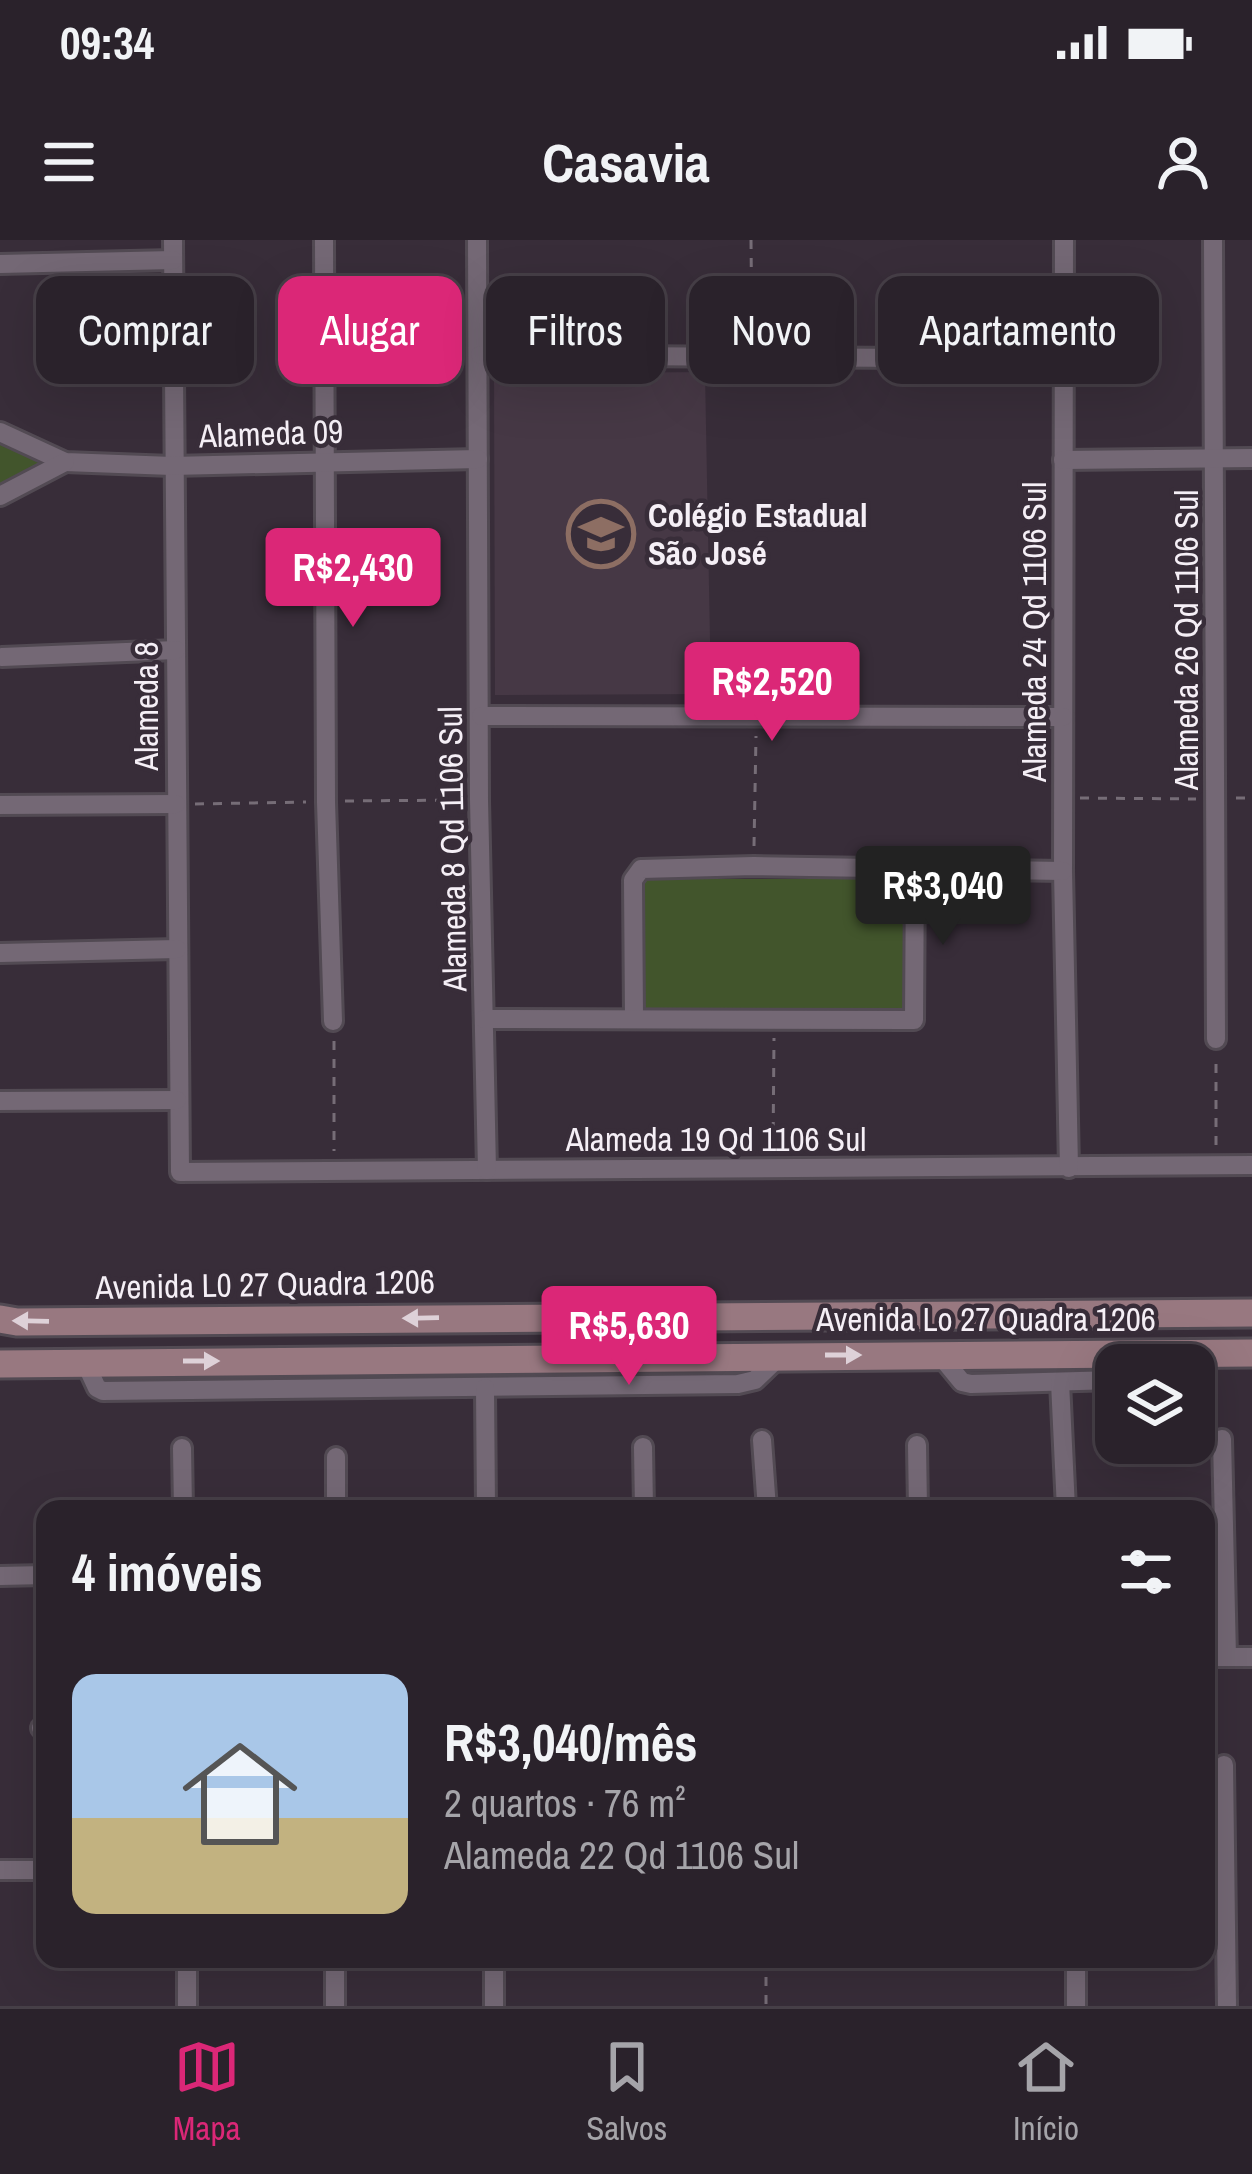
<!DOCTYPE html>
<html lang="pt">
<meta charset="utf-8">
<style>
:root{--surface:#2a222b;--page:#322a33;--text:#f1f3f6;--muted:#a5a4a9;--line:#463f47;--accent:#db2777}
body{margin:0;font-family:"Archivo Narrow",sans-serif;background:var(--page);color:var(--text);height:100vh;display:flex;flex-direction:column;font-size:45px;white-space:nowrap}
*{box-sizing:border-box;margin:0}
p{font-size:39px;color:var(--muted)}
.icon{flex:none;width:66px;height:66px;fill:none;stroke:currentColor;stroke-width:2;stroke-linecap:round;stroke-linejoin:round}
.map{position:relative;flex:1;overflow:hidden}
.details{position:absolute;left:36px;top:1260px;width:1179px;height:468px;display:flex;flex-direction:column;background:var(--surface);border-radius:24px;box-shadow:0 12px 48px #0002,0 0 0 3px var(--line)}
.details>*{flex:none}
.banner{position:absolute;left:36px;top:36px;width:1182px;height:108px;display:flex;gap:24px}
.buttons{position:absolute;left:1095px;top:1104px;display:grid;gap:24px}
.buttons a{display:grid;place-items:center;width:120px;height:120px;border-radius:24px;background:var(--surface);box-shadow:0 12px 48px #0002,0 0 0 3px var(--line);font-size:60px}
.price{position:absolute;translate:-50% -102px;padding:0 27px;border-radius:12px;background:var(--accent);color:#fff;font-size:39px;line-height:78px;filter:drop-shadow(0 3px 6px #0008)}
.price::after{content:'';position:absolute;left:50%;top:72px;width:36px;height:27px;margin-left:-18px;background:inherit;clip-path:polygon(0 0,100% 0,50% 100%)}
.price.active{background:#222;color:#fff}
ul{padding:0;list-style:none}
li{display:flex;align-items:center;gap:36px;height:300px;padding:0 36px}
li span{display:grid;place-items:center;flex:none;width:336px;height:240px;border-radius:24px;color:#555}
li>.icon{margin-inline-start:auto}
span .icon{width:144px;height:144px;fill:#fffc;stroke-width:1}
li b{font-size:51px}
h2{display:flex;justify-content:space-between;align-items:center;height:144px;padding:0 36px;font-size:51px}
.tag{padding:0 42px;border-radius:24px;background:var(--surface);box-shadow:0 12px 48px #0002,0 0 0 3px var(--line);font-size:42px;line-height:108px}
.tag.active{background:var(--accent);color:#fff}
.status{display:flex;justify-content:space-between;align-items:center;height:84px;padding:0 60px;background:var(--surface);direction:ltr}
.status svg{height:33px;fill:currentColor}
header{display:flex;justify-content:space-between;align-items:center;height:156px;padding:0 36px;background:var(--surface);font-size:54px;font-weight:800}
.tabs{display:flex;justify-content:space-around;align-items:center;height:168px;border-top:3px solid var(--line);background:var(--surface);font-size:33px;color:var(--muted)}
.tabs a{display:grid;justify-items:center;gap:6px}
.tabs .active{color:var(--accent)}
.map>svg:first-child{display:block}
</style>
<div class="status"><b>09:34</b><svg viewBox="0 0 49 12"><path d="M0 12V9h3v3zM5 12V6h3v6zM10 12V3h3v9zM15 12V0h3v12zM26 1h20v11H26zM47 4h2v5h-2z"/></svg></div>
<header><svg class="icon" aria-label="menu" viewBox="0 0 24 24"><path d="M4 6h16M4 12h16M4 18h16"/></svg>Casavia<svg class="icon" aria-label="person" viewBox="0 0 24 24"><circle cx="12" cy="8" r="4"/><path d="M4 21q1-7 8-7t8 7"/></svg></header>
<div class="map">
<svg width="1252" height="1766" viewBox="0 0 1252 1766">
<rect width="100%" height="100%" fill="#382d39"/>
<polygon fill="#463845" points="705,132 711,454 495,455 494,134"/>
<g fill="#42552c">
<polygon points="0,192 65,222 0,254"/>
<polygon points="641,639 904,639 904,773 641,772"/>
</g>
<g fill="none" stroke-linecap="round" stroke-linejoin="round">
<g stroke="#524a53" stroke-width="24">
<g id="minor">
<polyline points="173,0 180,932 1252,925"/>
<polyline points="324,0 326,562 333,781"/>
<polyline points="477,0 479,560 487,930"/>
<polyline points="1064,0 1063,631 1069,928"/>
<polyline points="1213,0 1216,799"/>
<polyline points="0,24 173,20"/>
<polyline points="480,115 1063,119"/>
<polyline points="0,192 65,222 172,226 478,219"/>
<polyline points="1063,220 1252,218"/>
<polyline points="0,256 65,222"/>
<polyline points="2,417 176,410"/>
<polyline points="481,476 1063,477"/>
<polyline points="0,565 176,564"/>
<polyline points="0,713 177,709"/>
<polyline points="634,777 633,640 641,629 754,626 1063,631"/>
<polyline points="484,779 914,780 915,628"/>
<polyline points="0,861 177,860"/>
<polyline points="939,1114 962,1142 971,1144 1116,1140"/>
<polyline points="85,1122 97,1148 103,1151 738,1144 755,1140 781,1115"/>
<polyline points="1060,1142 1066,1269"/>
<polyline points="485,1148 486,1269"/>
<polyline points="1222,1199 1227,1417"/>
<polyline points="762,1200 767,1269"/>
<polyline points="917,1205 918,1269"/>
<polyline points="643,1207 644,1269"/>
<polyline points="182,1208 183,1269"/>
<polyline points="336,1217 336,1269"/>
<polyline points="0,1336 45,1335"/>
<polyline points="1206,1417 1252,1417"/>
<polyline points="41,1488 45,1488"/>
<polyline points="1224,1525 1227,1766"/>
<polyline points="0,1630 45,1630"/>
<polyline points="187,1719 187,1766"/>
<polyline points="335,1719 335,1766"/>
<polyline points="494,1719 494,1766"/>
<polyline points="1076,1766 1076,1719"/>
</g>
</g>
<g stroke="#524a53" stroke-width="33">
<g id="secondary">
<polyline points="0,1079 17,1082 1252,1073"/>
<polyline points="0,1124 1252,1113"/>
</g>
</g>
<g stroke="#766d77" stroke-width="3" stroke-dasharray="9 9" stroke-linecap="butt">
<polyline points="751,0 752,99"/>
<polyline points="1080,558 1196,559"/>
<polyline points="1236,558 1252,558"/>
<polyline points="345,561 462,560"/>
<polyline points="195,564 306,562"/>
<polyline points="754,606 756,496"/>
<polyline points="334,801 334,911"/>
<polyline points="1216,905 1216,819"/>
<polyline points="773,909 774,798"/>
<polyline points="766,1719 766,1766"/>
</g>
<use href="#minor" stroke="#746875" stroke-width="18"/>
<use href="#secondary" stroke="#987880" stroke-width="27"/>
</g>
<defs><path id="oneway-solid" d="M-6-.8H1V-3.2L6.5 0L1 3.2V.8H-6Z" transform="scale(3)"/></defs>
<g fill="#ded1d8">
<use href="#oneway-solid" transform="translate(421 1078) rotate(179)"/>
<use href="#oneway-solid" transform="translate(31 1081) rotate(-179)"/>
<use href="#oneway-solid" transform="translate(843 1115)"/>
<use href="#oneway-solid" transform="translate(201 1121)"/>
</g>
<defs>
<g id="school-ring" transform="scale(3.45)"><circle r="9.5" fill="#382d39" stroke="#8d6e63" stroke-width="1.5"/><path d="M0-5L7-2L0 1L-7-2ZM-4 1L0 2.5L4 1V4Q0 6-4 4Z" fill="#8d6e63"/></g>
</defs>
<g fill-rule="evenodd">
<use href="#school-ring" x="601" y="294"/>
</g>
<g text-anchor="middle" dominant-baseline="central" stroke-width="9" stroke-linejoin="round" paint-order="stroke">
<g font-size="33" fill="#f5eff6" stroke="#382d39">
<text transform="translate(271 193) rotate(-2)">Alameda 09</text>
<text transform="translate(1034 392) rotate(-90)">Alameda 24 Qd 1106 Sul</text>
<text transform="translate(1186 400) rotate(-90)">Alameda 26 Qd 1106 Sul</text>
<text transform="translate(146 466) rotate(-90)">Alameda 8</text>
<text transform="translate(452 609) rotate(-91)">Alameda 8 Qd 1106 Sul</text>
<text x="716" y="899">Alameda 19 Qd 1106 Sul</text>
<text transform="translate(265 1044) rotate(-1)">Avenida L0 27 Quadra 1206</text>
<text x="986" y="1079">Avenida Lo 27 Quadra 1206</text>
</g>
<g font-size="33" font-weight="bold" fill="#f5eff6" stroke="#382d39" text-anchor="start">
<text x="648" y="275">Colégio Estadual<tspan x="648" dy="38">São José</tspan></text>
</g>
</g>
</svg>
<div class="buttons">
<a><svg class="icon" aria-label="layers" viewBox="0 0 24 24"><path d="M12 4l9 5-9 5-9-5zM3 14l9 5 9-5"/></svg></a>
</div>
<b class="price" style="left:353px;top:390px">R$2,430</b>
<b class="price" style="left:772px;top:504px">R$2,520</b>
<b class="price active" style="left:943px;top:708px">R$3,040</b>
<b class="price" style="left:629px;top:1148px">R$5,630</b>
<div class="banner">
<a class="tag">Comprar</a>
<a class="tag active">Alugar</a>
<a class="tag">Filtros</a>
<a class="tag">Novo</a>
<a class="tag">Apartamento</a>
</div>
<section class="details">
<h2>4 imóveis<svg class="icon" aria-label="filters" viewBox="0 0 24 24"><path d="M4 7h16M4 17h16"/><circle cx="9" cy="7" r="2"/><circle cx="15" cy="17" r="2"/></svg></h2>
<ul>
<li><span style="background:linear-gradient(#a9c7e8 60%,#c2b280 0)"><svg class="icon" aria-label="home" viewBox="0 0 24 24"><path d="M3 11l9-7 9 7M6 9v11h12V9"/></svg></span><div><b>R$3,040/mês</b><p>2 quartos · 76 m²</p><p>Alameda 22 Qd 1106 Sul</p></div></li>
</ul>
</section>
</div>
<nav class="tabs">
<a class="active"><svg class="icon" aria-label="map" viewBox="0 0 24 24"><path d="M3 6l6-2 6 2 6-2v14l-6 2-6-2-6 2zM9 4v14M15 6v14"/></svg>Mapa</a>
<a><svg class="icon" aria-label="saved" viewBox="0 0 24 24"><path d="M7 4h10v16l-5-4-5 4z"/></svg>Salvos</a>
<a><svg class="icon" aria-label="home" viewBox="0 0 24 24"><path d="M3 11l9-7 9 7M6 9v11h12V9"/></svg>Início</a>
</nav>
